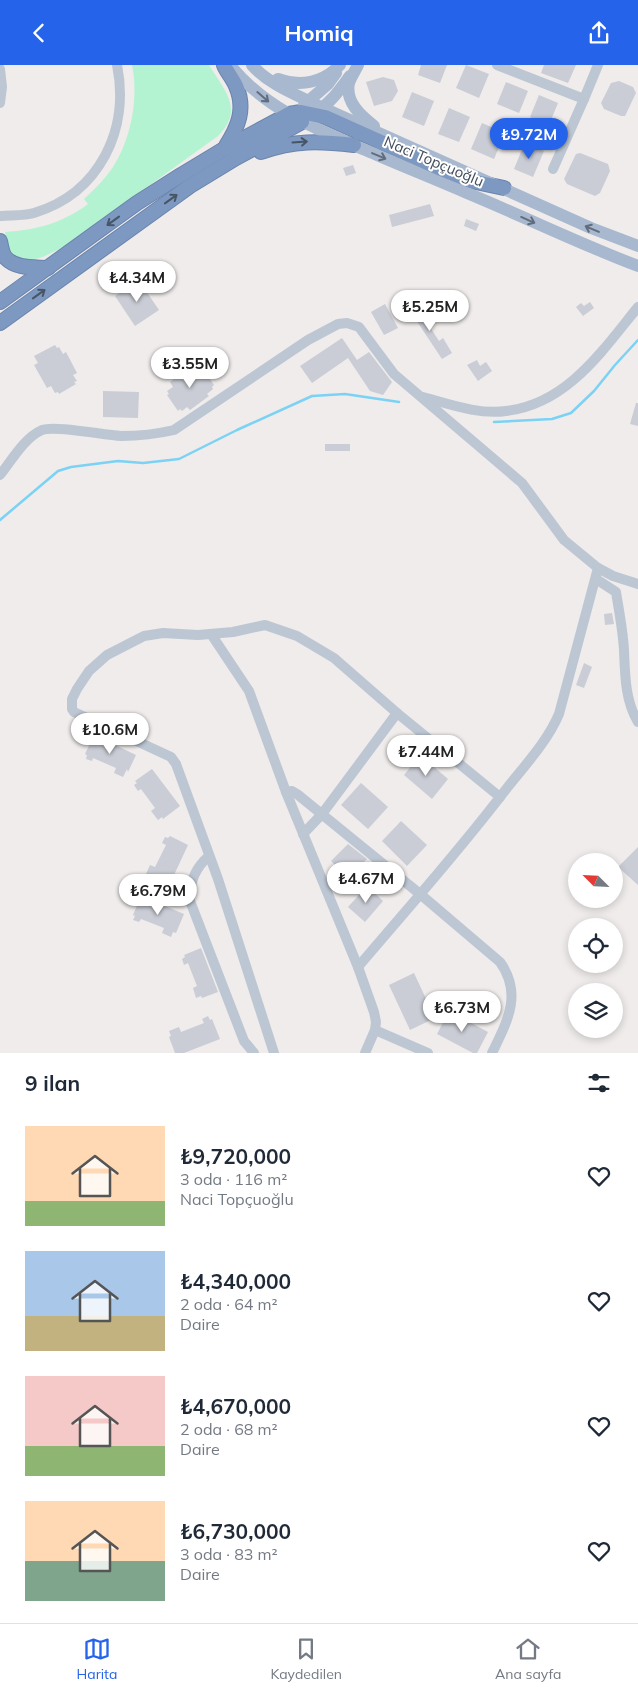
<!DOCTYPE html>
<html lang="tr">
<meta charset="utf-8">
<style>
:root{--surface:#fff;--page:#f6f6f7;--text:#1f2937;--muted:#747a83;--line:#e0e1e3;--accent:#2563eb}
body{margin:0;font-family:Mulish,sans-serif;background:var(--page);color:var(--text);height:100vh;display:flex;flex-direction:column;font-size:19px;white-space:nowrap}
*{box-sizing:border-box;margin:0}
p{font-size:16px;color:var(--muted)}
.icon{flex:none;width:28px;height:28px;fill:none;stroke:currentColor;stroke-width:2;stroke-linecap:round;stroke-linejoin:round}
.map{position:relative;height:988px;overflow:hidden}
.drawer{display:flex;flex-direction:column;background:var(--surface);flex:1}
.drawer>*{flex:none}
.needle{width:32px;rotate:294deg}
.tools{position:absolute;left:568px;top:788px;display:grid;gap:10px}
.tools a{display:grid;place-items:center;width:55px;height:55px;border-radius:50%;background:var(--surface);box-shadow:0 2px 8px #0003;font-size:25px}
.price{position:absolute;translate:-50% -42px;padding:0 11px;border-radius:18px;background:#fff;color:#222;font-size:16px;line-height:32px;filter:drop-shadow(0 1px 2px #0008)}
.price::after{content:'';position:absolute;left:50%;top:30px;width:15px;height:11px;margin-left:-8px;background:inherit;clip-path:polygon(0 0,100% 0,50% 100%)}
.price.current{background:var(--accent);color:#fff}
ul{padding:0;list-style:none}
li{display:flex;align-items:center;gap:15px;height:125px;padding:0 25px}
li span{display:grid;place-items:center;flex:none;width:140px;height:100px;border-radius:0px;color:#555}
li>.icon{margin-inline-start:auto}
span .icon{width:60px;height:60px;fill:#fffc;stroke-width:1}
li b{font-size:21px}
h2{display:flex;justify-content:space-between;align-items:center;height:60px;padding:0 25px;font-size:21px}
header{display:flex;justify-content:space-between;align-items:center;height:65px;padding:0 25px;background:var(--accent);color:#fff;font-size:22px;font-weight:700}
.tabs{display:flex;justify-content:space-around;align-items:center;height:70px;border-top:1px solid var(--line);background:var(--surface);font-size:14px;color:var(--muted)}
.tabs a{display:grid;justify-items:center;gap:2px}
.tabs .current{color:var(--accent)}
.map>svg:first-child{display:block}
</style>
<header><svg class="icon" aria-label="back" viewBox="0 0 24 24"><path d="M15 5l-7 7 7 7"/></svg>Homiq<svg class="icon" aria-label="share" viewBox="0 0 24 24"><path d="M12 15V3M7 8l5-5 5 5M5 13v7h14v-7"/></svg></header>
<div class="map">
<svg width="638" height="988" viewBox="0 0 638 988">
<rect width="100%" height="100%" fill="#efeceb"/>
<path fill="#b3f3d1" d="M132 0H209C224 25 245 44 218 71L65 181C45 191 28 203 8 188L5 167C36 165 63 158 88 139L84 134C95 124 105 114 113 102 131 74 139 33 132 0Z"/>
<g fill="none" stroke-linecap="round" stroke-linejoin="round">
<g stroke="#7bd2f5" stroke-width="2.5">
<polyline points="494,357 552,354 571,348 594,326 615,300 638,275"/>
<polyline points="0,455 58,406 71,402 118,396 143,398 179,394 237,365 312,331 345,329 399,337"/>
</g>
</g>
<g fill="#cacdd5">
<polygon points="421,0 447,0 440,18 418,10"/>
<polygon points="466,0 489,9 479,33 456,23"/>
<polygon points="544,0 576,0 568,18 541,8"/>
<polygon points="383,12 394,15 398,26 392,36 374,41 366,17"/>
<polygon points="619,16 633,22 636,28 625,51 621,51 604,44 601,38 611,18"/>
<polygon points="506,17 528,26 519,48 497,39"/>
<polygon points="412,27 434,36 424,61 402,52"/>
<polygon points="539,30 558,38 549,60 530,52"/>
<polygon points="449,43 470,52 459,77 438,69"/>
<polygon points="482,58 505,68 494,94 471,84"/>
<polygon points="525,77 544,86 533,112 514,104"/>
<polygon points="580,88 608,99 610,106 600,128 595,131 567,119 564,114 576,89"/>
<polygon points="353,100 356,108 346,111 343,103"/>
<polygon points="430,139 434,151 392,162 389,150"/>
<polygon points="466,154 479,159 476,166 464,161"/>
<polygon points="141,214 148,224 146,226 159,245 135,261 115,231"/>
<polygon points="413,236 439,276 443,273 452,288 442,294 406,240"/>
<polygon points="590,237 594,243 583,251 576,242 581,238 584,241"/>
<polygon points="385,239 398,263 384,270 371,247"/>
<polygon points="342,273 357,295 369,287 392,317 383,330 370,326 348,293 312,318 300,301"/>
<polygon points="55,280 57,283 59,282 63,289 66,287 77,308 73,310 77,316 74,317 76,319 59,329 58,327 55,328 51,321 47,323 34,300 38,298 34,291"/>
<polygon points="477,295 480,301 486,297 492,306 478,316 467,300"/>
<polygon points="200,300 214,320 212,322 213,324 207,329 209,331 190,345 187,342 182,346 180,344 178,346 167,330 169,329 167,326 173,322 170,317 191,302 194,305"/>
<polygon points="103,326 139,327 138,353 103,352"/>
<polygon points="636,338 638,338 638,361 630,359"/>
<rect x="325" y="379" width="25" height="7"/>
<polygon points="612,548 614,559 605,560 604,549"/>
<polygon points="584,598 592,602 584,623 576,620"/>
<polygon points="94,670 136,690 128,707 127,704 123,712 114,708 116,703 93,693 92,696 86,694 87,690 85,689"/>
<polygon points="420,690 448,714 432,734 404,710"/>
<polygon points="152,704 180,741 163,754 162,752 158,755 151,746 155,743 141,724 138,726 134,720 137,718 135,716"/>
<polygon points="361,718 388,742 368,764 341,740"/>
<polygon points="401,756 427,780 407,801 382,776"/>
<polygon points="170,771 188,780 168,823 149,814 150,811 146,809 150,800 155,802 166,780 162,778 165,772 168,773"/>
<polygon points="348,779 367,794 348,813 331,796"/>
<polygon points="638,782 638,820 618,802"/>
<polygon points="367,821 383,836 365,857 348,842"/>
<polygon points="141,831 184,849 176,868 173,867 171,872 162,868 164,863 141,854 139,857 133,855 135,851 133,850"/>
<polygon points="201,883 218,927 202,933 201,931 196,933 193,923 197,921 188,898 184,900 182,894 185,892 184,890"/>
<polygon points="414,908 435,953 410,965 389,920"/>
<polygon points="449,946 488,967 477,988 473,988 437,969"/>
<polygon points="208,951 210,955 212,954 220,974 184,988 175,988 169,972 171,971 169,966 179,962 181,967 204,958 202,954"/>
</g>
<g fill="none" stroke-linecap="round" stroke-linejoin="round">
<g stroke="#6984ad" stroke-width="16">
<g id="highway">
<path d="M224 0C227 7 233 14 236 21 246 44 238 62 226 81"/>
<path d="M261 87C295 75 319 76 354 80"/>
<path d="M0 176C1 181 2 188 5 192 15 204 34 202 48 203"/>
<polyline points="0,237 137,138 181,110 224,84 289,49 301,47 325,52 441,104 471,116 504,123"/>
<polyline points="0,258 190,121 236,93 302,57"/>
</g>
</g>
<g stroke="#bdc7d3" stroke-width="10">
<polyline points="497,0 584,34 598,0"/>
<polyline points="0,4 2,22 0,38"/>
<polyline points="553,104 584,34"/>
<path d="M0 151C11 150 24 151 34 148 100 128 130 64 117 0"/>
<path d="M423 332C449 339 479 350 506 346 567 339 602 286 638 242"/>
<path d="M0 410C12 395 24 373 42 365 55 360 103 370 121 371 139 371 157 369 174 365L308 275 338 259 347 258 359 262 394 309 522 418 564 475 598 503 613 511 638 519"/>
<path d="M596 514 616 527C619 546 623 566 624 585 625 609 625 636 638 657"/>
<polyline points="211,569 249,626 286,727 358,902 374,947 376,957 375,965 365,988"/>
<path d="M286 727 292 726 297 729 420 829 500 897C523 929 507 957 492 988"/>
<polyline points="303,769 322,749 397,648"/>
<path d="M209 791C195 803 189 818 190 836L244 976 254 988"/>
<path d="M358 902C408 843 460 785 507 723 526 699 547 677 559 649L598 503"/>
<polyline points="375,965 428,988"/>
<polyline points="274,988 218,814 176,699 171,692 74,647 72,644 72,634 77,624 89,606 107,590 144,571 163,568 198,570 233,567 265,560 297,571 334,593 397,648 500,732"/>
</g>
<g stroke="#a8b8cf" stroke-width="12">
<path d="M230 0C266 45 319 65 370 87 402 101 435 114 467 128 525 152 580 179 638 201"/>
<path d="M252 0C269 20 300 31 323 43L591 163 638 181"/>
<path d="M358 0C355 6 351 12 349 18 345 37 361 51 374 61"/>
<path d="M278 14C300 22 323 18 340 0"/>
<polyline points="304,40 328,19 336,8"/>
<path d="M316 47C331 38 340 24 350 11"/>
</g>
<use href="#highway" stroke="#7d99c1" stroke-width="14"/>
</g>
<defs><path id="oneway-shaft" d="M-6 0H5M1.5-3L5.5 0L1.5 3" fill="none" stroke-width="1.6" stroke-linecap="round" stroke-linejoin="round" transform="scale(1.25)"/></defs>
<g stroke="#616d7e">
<use href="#oneway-shaft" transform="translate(263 32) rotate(41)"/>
<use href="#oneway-shaft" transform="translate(379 91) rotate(23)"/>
<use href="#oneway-shaft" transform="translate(528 155) rotate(24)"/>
<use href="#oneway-shaft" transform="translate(592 164) rotate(-157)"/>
</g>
<g stroke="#485565">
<use href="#oneway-shaft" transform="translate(300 77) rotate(-4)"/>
<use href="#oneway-shaft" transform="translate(171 134) rotate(-36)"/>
<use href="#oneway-shaft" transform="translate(113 156) rotate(144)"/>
<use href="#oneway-shaft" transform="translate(39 229) rotate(-36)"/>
</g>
<g text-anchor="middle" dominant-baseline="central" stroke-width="4" stroke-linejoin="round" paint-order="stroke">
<g font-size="15" fill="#424d5b" stroke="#fff">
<text transform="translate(434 96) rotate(23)">Naci Topçuoğlu</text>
</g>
</g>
</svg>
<div class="tools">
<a><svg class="needle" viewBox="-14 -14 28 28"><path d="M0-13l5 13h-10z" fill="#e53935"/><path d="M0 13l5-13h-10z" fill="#747a83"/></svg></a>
<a><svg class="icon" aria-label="locate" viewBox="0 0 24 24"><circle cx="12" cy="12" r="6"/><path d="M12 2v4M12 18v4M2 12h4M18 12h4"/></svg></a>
<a><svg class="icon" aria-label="layers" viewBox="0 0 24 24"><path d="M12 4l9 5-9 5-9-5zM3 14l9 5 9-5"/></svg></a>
</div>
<b class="price current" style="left:529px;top:95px">₺9.72M</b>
<b class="price" style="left:137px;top:238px">₺4.34M</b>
<b class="price" style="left:430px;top:267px">₺5.25M</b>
<b class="price" style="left:190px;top:324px">₺3.55M</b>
<b class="price" style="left:110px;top:690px">₺10.6M</b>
<b class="price" style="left:426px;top:712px">₺7.44M</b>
<b class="price" style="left:366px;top:839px">₺4.67M</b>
<b class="price" style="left:158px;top:851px">₺6.79M</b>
<b class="price" style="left:462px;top:968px">₺6.73M</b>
</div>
<section class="drawer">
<h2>9 ilan<svg class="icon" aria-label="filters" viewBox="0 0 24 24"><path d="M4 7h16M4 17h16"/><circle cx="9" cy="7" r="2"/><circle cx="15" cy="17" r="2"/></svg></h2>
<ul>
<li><span style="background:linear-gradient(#ffd9b3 75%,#8fb573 0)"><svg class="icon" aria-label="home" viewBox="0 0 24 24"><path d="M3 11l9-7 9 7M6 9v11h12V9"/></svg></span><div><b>₺9,720,000</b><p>3 oda · 116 m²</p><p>Naci Topçuoğlu</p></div><svg class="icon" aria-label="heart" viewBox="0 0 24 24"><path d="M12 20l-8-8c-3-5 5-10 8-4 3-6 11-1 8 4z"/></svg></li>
<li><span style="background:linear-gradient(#a9c7e8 65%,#c2b280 0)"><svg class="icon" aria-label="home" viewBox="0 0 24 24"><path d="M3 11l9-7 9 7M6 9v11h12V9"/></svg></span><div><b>₺4,340,000</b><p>2 oda · 64 m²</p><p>Daire</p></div><svg class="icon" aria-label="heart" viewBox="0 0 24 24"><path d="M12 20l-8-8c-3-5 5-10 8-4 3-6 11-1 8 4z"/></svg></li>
<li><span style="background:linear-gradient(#f6c9c9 70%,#8fb573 0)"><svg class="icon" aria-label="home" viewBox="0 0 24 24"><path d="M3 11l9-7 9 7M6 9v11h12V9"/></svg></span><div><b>₺4,670,000</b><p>2 oda · 68 m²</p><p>Daire</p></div><svg class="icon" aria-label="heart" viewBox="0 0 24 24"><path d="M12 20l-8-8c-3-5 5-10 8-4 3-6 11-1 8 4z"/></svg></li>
<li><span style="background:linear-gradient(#ffd9b3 60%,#7fa58c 0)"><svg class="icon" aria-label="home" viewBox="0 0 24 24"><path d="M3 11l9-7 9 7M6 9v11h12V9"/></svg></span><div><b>₺6,730,000</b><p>3 oda · 83 m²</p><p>Daire</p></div><svg class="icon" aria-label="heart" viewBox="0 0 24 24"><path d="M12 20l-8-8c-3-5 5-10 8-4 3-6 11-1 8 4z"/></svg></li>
</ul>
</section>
<nav class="tabs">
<a class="current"><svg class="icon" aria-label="map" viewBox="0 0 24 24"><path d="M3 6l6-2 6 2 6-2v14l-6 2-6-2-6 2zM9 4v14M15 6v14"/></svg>Harita</a>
<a><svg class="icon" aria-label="saved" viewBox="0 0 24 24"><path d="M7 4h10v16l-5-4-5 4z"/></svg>Kaydedilen</a>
<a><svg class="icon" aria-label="home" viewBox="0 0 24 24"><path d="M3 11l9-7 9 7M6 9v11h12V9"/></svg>Ana sayfa</a>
</nav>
